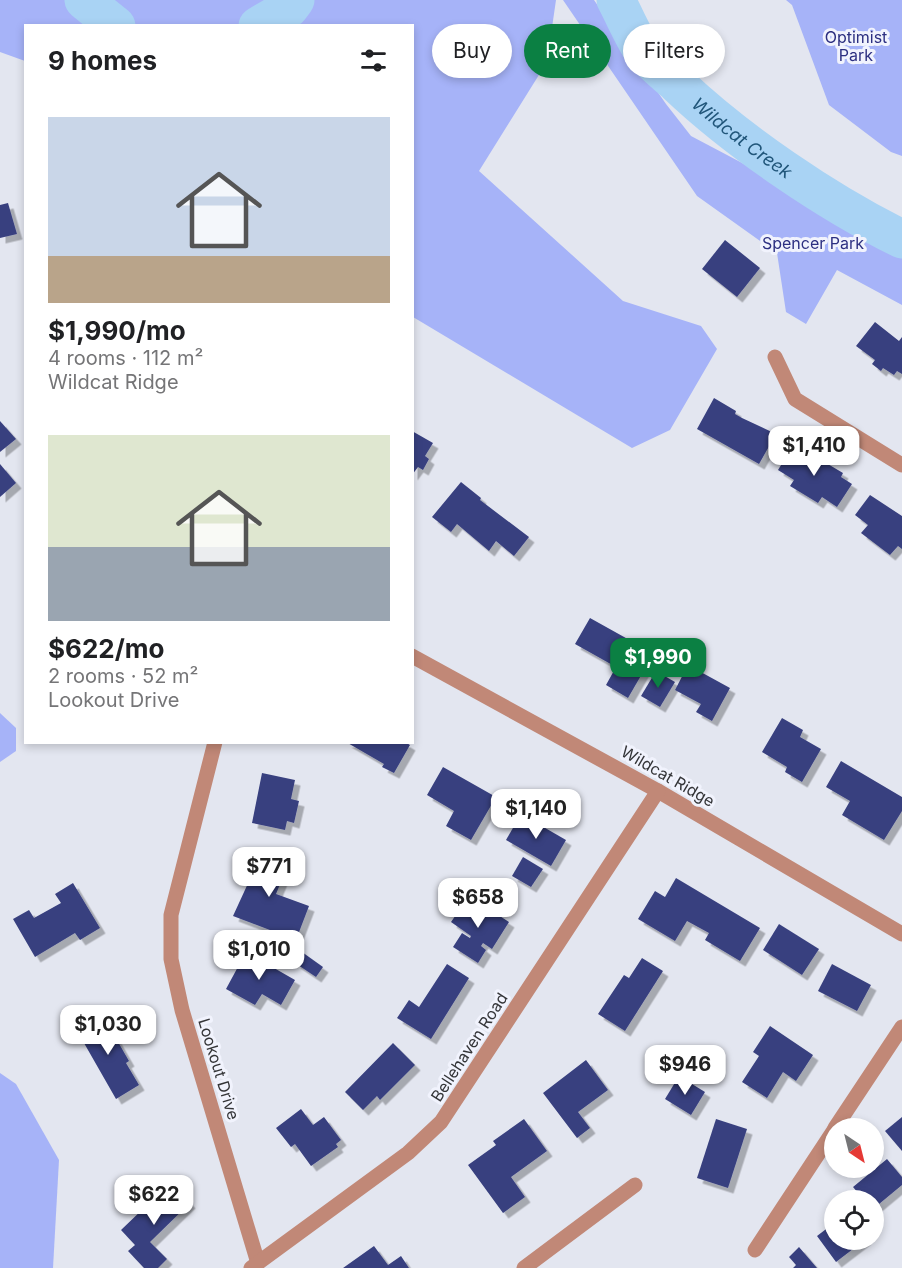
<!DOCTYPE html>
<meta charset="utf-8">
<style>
:root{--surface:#fff;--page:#f6f6f6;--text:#202124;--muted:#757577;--accent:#0b8043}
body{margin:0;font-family:Inter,sans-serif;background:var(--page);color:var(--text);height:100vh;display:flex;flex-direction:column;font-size:22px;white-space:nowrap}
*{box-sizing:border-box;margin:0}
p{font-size:20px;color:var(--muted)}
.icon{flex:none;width:33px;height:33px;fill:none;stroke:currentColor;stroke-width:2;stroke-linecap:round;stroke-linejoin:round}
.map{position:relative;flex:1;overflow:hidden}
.drawer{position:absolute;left:24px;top:24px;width:390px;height:720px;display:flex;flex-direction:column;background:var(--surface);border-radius:0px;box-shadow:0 3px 9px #0003}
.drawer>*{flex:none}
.banner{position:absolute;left:432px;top:24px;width:380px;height:54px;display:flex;gap:12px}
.needle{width:39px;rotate:145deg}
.controls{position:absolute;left:824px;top:1118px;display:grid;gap:12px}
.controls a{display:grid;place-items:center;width:60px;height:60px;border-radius:50%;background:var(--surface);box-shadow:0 3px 9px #0003;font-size:30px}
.price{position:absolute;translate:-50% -51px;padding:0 14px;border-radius:12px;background:#fff;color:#222;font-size:20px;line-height:39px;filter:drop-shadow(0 2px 3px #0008)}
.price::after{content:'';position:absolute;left:50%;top:36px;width:18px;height:14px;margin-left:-9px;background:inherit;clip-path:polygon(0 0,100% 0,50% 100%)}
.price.current{background:var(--accent);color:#fff}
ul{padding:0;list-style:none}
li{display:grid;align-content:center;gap:12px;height:318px;padding:0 24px}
li span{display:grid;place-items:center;height:186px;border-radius:0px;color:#555}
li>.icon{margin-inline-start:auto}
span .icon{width:108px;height:108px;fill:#fffc;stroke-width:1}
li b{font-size:26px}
h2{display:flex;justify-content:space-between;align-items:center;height:72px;padding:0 24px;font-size:26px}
.tag{padding:0 21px;border-radius:27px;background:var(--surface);box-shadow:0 3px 9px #0003;font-size:21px;line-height:54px}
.tag.current{background:var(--accent);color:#fff}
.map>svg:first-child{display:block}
</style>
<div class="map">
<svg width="902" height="1268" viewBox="0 0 902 1268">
<defs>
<filter id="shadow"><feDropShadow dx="5.5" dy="5.5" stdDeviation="0" flood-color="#0004"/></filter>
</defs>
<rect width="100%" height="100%" fill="#e3e6f0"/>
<g fill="#a6b3f8">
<polygon points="0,0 556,0 547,62 479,171 623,301 701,326 717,349 670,430 632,448 413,317 412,26 26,26 25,61 0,52"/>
<polygon points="563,0 594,0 666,104 691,136 822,205 880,246 902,256 902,305 837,270 806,324 786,312 777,253 697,196"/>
<polygon points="786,0 902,0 902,156 891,152 829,105 792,5"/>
<polygon points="0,713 16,728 16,751 0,762"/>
<polygon points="0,1073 16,1084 59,1160 53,1268 0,1268"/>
</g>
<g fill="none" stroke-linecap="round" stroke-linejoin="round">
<g stroke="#a9d3f4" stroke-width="39">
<polyline points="84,0 116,26"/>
<path id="s1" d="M616 0C625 17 633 37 644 53 653 64 666 74 677 84 737 141 828 203 902 239"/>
<polyline points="258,26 289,8 295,0"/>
</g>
</g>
<g fill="#39407f" filter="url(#shadow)">
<polygon points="8,203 17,234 0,238 0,205"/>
<polygon points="725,240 760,268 737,297 702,269"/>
<polygon points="875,322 899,341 902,337 902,374 897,371 894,375 883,368 881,371 872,364 875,360 856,346"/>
<polygon points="714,398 736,411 735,414 742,418 776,434 759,464 697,429"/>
<polygon points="0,421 16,439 0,452"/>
<polygon points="412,431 433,443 425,456 429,459 423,470 418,467 412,475"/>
<polygon points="794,444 843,473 841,477 852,484 837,507 822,497 818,503 790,486 794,480 778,470"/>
<polygon points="0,464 16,483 0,497"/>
<polygon points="461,482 481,498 480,500 529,537 514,556 496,541 489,551 457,524 451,532 432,517"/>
<polygon points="870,495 902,516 902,549 898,546 890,555 861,533 868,525 855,515"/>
<polygon points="590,618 642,647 639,653 650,660 628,698 606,685 616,667 575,644"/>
<polygon points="688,665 730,688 712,721 696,712 701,704 675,690"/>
<polygon points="656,671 675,682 660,707 641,696"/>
<polygon points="782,718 803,730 800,737 821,749 802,782 785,772 787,767 762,752"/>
<polygon points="346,742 405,742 410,745 394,773 382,767 384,764"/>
<polygon points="841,761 902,797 902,811 884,840 842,815 850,801 826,787"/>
<polygon points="443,767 496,797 471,840 446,826 454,811 427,795"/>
<polygon points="262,773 295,780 291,799 299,801 294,823 287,821 285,830 252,823"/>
<polygon points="521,814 566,840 551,866 506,840"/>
<polygon points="251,851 288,865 276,894 309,906 296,940 233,916 250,879 241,876"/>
<polygon points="523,857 543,869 531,887 512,876"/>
<polygon points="676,878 760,928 740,961 705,940 709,933 687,921 675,941 638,919 655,891 665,897"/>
<polygon points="73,883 100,928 80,940 75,933 35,957 13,919 29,910 34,918 61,903 55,894"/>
<polygon points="469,896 509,922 492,949 483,943 481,946 486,950 478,963 453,947 462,933 470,938 471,936 451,922"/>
<polygon points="779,924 819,949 802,975 763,950"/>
<polygon points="246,952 295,980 281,1005 262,994 255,1005 226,989"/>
<polygon points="302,952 323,967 316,977 295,963"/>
<polygon points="642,958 663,971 625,1031 598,1014 624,975 629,978"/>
<polygon points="447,964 469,978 431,1039 397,1018 409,1000 419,1007"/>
<polygon points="832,964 871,985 857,1011 818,991"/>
<polygon points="102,1014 129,1061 126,1063 139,1085 116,1099 76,1029"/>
<polygon points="770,1026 813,1055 796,1081 783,1072 767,1098 742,1082 759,1056 753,1052"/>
<polygon points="393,1043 415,1065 380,1100 377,1096 363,1110 345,1092"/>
<polygon points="586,1060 608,1090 578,1112 590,1128 577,1138 543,1093"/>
<polygon points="679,1076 705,1092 691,1115 665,1099"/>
<polygon points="301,1109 313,1125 324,1117 341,1140 336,1144 338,1147 311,1166 295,1144 291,1147 276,1128"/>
<polygon points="902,1117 902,1151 885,1131"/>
<polygon points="524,1119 547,1151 511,1177 525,1197 503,1213 468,1165 496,1145 493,1141"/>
<polygon points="716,1119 747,1129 728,1188 697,1178"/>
<polygon points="887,1159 902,1177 902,1185 873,1209 873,1200 864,1200 853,1187"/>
<polygon points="171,1182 190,1203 150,1242 167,1259 158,1268 144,1268 128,1251 135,1245 121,1230"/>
<polygon points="834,1223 834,1239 866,1239 836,1262 817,1236"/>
<polygon points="374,1246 388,1265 401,1256 409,1268 343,1268"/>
<polygon points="799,1247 817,1268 793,1268 796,1265 789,1257"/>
</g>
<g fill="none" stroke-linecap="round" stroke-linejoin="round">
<g stroke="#c18877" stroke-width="15">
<polyline points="775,357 795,399 902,465"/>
<polyline points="412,656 658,791 902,934"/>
<polyline points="215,742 171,915 171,959 182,1010 258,1263"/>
<polyline points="835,1128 902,1027"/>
<polyline points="755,1250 834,1130"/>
<polyline points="251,1268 408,1153 441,1122 658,791"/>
<polyline points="524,1268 635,1185"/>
</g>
</g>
<g text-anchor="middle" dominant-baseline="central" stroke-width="6" stroke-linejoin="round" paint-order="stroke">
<g font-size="16" fill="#2c2f81" stroke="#f1f3fd">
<text x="856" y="37">Optimist<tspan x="856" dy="18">Park</tspan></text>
<text x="813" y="243">Spencer Park</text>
</g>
<g font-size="16" fill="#343538" stroke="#f1f3fd">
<text transform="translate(668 776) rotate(30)">Wildcat Ridge</text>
<text transform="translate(469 1047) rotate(-57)">Bellehaven Road</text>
<text transform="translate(219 1069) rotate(73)">Lookout Drive</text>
</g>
<g font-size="18" font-style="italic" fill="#21567a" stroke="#f1f3fd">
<text stroke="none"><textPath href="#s1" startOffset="190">Wildcat Creek</textPath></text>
</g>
</g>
</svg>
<div class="controls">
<a><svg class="needle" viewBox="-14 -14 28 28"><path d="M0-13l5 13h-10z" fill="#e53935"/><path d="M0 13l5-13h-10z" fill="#757577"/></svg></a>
<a><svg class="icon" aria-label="locate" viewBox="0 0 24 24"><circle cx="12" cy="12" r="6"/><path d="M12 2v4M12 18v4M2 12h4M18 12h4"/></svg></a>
</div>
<b class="price" style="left:814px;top:477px">$1,410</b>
<b class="price current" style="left:658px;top:689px">$1,990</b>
<b class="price" style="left:536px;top:840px">$1,140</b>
<b class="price" style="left:269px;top:898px">$771</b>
<b class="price" style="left:478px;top:929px">$658</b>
<b class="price" style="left:259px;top:981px">$1,010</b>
<b class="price" style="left:108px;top:1056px">$1,030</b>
<b class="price" style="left:685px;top:1096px">$946</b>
<b class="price" style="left:154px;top:1226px">$622</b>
<div class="banner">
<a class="tag">Buy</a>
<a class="tag current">Rent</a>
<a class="tag">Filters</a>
</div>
<section class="drawer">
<h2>9 homes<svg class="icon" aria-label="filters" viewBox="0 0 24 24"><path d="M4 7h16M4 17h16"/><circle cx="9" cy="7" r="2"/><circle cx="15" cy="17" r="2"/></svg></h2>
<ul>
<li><span style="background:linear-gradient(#c9d6e8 75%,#b9a48a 0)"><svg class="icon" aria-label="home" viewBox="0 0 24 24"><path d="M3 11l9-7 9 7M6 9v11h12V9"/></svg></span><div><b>$1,990/mo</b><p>4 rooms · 112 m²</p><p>Wildcat Ridge</p></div></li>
<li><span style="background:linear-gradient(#dfe7d0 60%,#9aa5b1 0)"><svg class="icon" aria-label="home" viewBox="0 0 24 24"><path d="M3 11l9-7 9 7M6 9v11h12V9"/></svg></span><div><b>$622/mo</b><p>2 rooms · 52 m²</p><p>Lookout Drive</p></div></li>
</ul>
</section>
</div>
